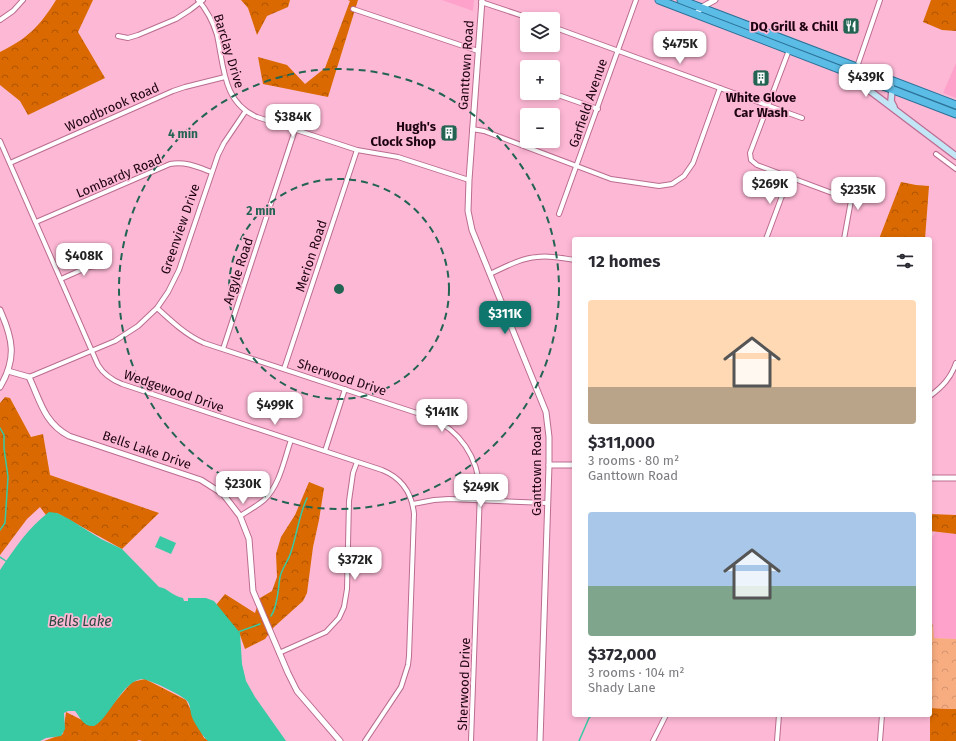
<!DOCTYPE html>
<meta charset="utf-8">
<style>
:root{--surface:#fff;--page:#f2f2f3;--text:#2b2b33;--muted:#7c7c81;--accent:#0f766e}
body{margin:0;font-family:"Fira Sans",sans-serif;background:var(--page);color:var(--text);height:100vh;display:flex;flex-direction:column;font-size:15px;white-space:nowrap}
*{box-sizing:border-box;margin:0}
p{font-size:13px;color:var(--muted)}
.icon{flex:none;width:22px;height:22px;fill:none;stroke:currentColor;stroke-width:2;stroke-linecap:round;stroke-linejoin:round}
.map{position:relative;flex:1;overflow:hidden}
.side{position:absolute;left:572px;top:237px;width:360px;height:480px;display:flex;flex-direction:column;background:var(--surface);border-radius:4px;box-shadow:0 2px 6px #0003}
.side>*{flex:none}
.buttons{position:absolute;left:520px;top:12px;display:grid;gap:8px}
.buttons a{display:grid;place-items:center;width:40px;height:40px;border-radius:4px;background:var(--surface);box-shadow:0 2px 6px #0003;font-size:20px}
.price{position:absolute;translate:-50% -34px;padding:0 9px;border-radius:8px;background:#fff;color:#222;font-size:13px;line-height:26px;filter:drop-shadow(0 1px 2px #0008)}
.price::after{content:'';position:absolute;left:50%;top:24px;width:12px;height:9px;margin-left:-6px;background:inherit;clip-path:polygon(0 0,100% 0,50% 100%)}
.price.selected{background:var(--accent);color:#fff}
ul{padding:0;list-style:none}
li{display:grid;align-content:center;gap:8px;height:212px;padding:0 16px}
li span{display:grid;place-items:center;height:124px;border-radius:4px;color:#555}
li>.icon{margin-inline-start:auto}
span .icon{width:72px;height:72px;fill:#fffc;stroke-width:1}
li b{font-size:17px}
h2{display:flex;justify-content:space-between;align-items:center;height:48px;padding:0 16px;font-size:17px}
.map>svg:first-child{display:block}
</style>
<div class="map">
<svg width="956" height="741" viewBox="0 0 956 741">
<defs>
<pattern id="forest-crowns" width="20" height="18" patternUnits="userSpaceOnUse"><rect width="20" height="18" fill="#d96900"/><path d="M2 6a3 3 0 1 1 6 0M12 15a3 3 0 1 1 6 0" fill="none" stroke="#af5401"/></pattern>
<pattern id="park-crowns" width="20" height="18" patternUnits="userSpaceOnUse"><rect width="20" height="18" fill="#f8ad80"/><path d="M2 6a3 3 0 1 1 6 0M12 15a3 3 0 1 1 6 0" fill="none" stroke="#d4936e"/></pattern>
</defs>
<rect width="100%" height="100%" fill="#fdb8d5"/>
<g fill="#fea2cc">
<polygon points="442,0 474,0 473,11"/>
<polygon points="956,63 956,98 943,93"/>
<polygon points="936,532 956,534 956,639 933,638 933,624 930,623 930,540"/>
</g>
<g fill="url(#forest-crowns)">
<path d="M56 0H93L78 32 105 78 28 115 20 101 0 85V52C27 39 40 26 56 0Z"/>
<polygon points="241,0 290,0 288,7 267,16 257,35 248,8"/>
<polygon points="348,0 358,0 328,97 263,84 258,57 287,65 305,84 325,68 350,1"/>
<polygon points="931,0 956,0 956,31 942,30 923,22"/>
<polygon points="901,182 916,185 929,186 925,239 879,239"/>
<polygon points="5,397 10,398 31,437 43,434 50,475 159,513 122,549 57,513 46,515 40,507 27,519 0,555 0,403"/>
<polygon points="309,482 324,488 319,520 313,547 307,593 303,601 274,627 265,639 245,649 240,635 216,605 225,594 255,613 260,598 272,591 277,577 276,554 281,537 295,515"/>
<polygon points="930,514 956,515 956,534 930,531"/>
<polygon points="145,679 186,700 204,738 210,741 142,741 139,740 137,741 44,741 63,734 66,712 94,726 132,682"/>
<polygon points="930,708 956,709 956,741 930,741"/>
</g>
<polygon fill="url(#park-crowns)" points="930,623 933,624 934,638 956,639 956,709 930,708"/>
<g fill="#37caa4">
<path d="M49 512 57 513 69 519 101 539 122 549 159 587C168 588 172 596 183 598L184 601H188V598H206L214 601 240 633 242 664 246 681 255 697 286 741H208C204 738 193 721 192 717 190 712 191 707 188 702 183 695 152 681 143 679 123 679 110 718 94 726 83 727 81 718 75 711H68L64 713 65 729 61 736 46 738 40 741H0V570C15 548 28 528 49 512Z"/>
<polygon points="160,536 176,543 171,554 155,547"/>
</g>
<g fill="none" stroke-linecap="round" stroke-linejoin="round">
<g stroke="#37caa4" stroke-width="1.5">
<polyline points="0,428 4,435 4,448 8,477 5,523 0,530"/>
<polyline points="0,557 6,561"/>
<path d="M271 616C278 606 278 588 280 577 282 568 289 560 291 552 297 534 299 515 307 498"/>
<polyline points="238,632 260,624"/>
<polyline points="579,741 589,718 592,715"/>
</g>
<g stroke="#bb6c90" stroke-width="6">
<g id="minor">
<path d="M198 0C207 10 213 22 217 35 224 67 223 103 257 117L357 150 398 157 469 180"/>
<polyline points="481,2 532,19"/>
<polyline points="353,9 478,51"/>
<polyline points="0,20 13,11 23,0"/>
<polyline points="553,27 802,118"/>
<polyline points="118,36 128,38 138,35 176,19 190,10 203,0"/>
<polyline points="789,50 750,153 751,160 757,165 851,200"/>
<polyline points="857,67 880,0"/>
<polyline points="558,95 598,109"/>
<polyline points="472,129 484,131 611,179 659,186 672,184 684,176 693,163 720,88"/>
<path d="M0 141 98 365C104 375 112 380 122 384L382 470C402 478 412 493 414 514L409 656 408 665 401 687 365 741"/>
<polyline points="936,154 956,169"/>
<polyline points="10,163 173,91 185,87 225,77"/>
<polyline points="559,214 636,0"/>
<path d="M36 222 170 164C185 161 198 167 211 172"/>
<polyline points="766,239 789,177"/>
<polyline points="844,239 852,195 858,180"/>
<path d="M490 274C505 267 521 258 537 257 549 255 562 258 574 260"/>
<polyline points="61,279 88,267 105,265"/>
<path d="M157 308C171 321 186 335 204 343L429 417C460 430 478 457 480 491L471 741"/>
<polyline points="223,349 295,130"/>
<polyline points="284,369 357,150"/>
<polyline points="29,377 115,341 138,326 157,308 168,292 179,270 218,155 224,143 245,112"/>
<path d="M930 396C942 387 951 378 956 363"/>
<polyline points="325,451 345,389"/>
<polyline points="413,504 434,500 449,499 547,503"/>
<path d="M240 516C248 511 257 506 264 500 280 485 284 460 291 440"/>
<polyline points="279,653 326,632 339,618 344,607 347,589 349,501 353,473 357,462"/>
<polyline points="653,741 666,715"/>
<polyline points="777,741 779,715"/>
<polyline points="880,741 882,715"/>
</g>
</g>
<g stroke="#bb6c90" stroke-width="7">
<g id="tertiary">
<polyline points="482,0 469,180 468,211 472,230 546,412 549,437 549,465 540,741"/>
<polyline points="696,14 702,7 715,0"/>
<path d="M0 310C13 339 17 358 0 387"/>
<path d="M8 371 29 377C40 400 44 423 69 436L201 480 223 494 240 516 249 539 253 591 288 673 297 691 340 741"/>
<polyline points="549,465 574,465"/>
<polyline points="930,478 956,478"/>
</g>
</g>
<g stroke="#bb6c90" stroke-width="8">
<g id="secondary">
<polyline points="849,75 956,156"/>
<polyline points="889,79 892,90 891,101 894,107"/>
</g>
</g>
<g stroke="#2b7197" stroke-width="9">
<g id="trunk">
<polyline points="659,0 956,114"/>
<polyline points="681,0 956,105"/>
</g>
</g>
<use href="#minor" stroke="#fff" stroke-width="4"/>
<use href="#tertiary" stroke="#fff" stroke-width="5"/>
<use href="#secondary" stroke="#c2e6f6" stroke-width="5.5"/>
<use href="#trunk" stroke="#5bbce6" stroke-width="7"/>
</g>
<g fill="none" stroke="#226351" stroke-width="2" stroke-dasharray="7 5">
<circle cx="339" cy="289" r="110"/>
<circle cx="339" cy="289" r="220"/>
</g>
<defs>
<g id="restaurant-square" transform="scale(0.9)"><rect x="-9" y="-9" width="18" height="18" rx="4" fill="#226351" stroke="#fdb8d5"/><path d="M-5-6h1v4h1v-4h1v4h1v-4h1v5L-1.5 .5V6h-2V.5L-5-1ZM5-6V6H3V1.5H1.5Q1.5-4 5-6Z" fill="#fff"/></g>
<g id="building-square" transform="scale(0.9)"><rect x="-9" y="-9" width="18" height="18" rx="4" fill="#226351" stroke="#fdb8d5"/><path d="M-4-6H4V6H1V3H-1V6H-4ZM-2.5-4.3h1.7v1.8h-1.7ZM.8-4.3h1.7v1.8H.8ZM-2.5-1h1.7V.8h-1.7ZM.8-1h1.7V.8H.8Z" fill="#fff"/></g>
</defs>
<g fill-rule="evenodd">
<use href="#restaurant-square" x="851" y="26"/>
<use href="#building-square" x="761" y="78"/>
<use href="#building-square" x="449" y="133"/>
</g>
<g text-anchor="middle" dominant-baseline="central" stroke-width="3.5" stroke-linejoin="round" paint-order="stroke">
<g font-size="13" font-weight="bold" fill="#1d0310" stroke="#fdb8d5" text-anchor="end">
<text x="838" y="26">DQ Grill &amp; Chill</text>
<text x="761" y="97" text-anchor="middle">White Glove<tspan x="761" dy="15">Car Wash</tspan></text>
<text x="436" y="126">Hugh's<tspan x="436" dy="15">Clock Shop</tspan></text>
</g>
<g font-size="13" fill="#1d0310" stroke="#fdb8d5">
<text transform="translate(229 51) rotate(73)">Barclay Drive</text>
<text transform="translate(466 65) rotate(-86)">Ganttown Road</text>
<text transform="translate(588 103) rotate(-71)">Garfield Avenue</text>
<text transform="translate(112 107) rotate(-24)">Woodbrook Road</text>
<text transform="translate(119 176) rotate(-23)">Lombardy Road</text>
<text transform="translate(180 229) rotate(-71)">Greenview Drive</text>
<text transform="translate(311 256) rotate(-72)">Merion Road</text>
<text transform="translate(238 271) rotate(-72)">Argyle Road</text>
<text transform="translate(342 377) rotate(18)">Sherwood Drive</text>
<text transform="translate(174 391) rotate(19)">Wedgewood Drive</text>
<text transform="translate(147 450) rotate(19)">Bells Lake Drive</text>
<text transform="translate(536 471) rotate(-90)">Ganttown Road</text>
<text transform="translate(464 684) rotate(-88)">Sherwood Drive</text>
</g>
<g font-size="14" font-style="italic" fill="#2e4b41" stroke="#fdb8d5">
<text x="80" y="621">Bells Lake</text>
</g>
</g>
<circle cx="339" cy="289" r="6" fill="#226351" stroke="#fdb8d5" stroke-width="2"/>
<g font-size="12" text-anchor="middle" font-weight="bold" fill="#226351" stroke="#fdb8d5" stroke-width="3.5" stroke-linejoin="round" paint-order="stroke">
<text x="183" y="138">4 min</text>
<text x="261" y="215">2 min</text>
</g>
</svg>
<div class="buttons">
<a><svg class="icon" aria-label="layers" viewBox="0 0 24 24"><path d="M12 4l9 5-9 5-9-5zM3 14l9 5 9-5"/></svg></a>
<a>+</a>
<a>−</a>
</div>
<b class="price" style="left:680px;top:65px">$475K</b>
<b class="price" style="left:866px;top:98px">$439K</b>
<b class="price" style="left:293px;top:138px">$384K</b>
<b class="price" style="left:770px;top:205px">$269K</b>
<b class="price" style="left:858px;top:211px">$235K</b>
<b class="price" style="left:84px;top:277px">$408K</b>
<b class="price selected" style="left:505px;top:335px">$311K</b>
<b class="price" style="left:275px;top:426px">$499K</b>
<b class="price" style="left:442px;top:433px">$141K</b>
<b class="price" style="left:243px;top:505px">$230K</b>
<b class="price" style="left:481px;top:508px">$249K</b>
<b class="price" style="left:355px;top:581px">$372K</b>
<section class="side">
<h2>12 homes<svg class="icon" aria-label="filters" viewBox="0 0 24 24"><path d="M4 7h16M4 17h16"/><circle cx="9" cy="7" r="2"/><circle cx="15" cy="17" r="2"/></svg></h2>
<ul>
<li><span style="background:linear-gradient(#ffd9b3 70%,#b9a48a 0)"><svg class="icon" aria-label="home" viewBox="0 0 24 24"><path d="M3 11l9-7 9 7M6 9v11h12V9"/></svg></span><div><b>$311,000</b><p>3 rooms · 80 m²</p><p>Ganttown Road</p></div></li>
<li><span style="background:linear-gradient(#a9c7e8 60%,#7fa58c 0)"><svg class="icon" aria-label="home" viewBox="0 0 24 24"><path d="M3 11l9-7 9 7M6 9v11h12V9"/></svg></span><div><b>$372,000</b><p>3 rooms · 104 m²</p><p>Shady Lane</p></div></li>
</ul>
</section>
</div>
